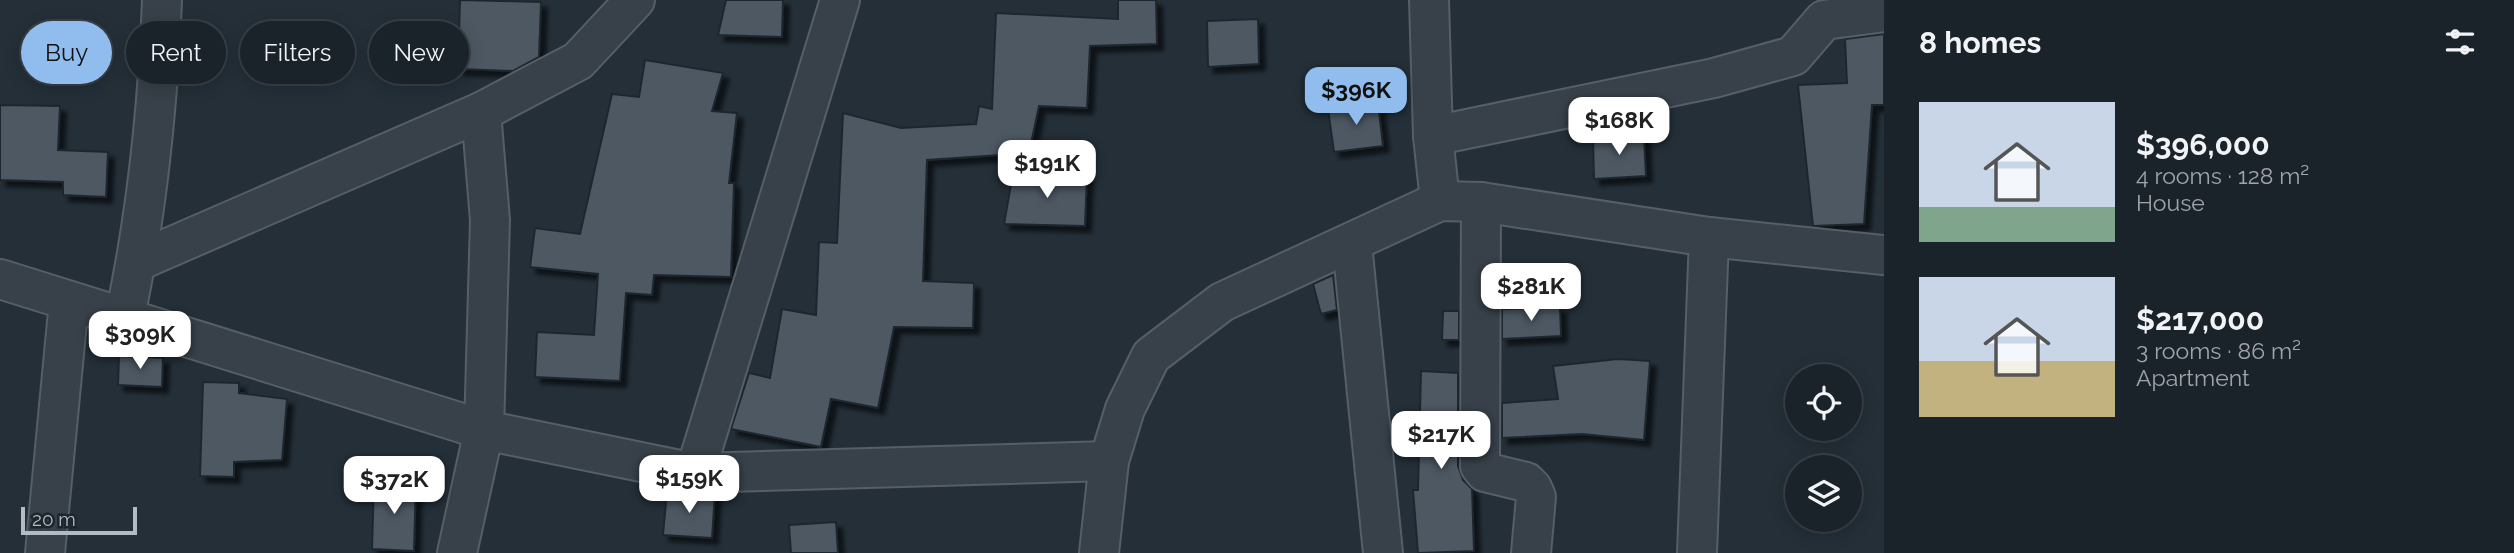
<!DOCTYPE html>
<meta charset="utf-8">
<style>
:root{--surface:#1b232a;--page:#282f36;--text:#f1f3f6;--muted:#a0a4a8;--line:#394047;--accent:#90bded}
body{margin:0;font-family:Raleway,sans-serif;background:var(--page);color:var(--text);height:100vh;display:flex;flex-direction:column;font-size:26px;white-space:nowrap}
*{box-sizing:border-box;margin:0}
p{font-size:23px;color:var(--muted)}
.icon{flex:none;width:38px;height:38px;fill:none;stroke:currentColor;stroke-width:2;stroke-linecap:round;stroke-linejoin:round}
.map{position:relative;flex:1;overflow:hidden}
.side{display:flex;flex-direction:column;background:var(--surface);width:630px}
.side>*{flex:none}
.banner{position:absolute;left:21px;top:21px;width:665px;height:63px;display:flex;gap:14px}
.fabs{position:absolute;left:1785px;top:364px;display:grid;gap:14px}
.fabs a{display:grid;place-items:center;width:77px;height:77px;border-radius:50%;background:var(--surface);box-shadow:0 4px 18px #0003,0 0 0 2px var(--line);font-size:35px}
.scale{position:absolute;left:21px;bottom:18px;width:116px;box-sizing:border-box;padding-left:7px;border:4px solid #b3bbc4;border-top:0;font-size:19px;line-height:24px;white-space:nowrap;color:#b3bbc4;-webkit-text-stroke:5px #1d252d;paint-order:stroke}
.price{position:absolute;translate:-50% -60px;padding:0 16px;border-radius:14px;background:#fff;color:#222;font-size:23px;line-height:46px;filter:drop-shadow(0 2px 4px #0008)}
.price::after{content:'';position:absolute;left:50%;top:42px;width:21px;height:16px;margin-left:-10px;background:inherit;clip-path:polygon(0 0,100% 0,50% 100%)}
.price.current{background:var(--accent);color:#111}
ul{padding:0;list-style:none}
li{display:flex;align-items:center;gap:21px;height:175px;padding:0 35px}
li span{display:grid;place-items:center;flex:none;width:196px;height:140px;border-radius:0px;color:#555}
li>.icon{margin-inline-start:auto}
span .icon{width:84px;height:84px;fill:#fffc;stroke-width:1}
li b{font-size:30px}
h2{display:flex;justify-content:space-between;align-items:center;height:84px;padding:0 35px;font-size:30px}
.tag{padding:0 24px;border-radius:32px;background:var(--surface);box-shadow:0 4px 18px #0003,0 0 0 2px var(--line);font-size:24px;line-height:63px}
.tag.current{background:var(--accent);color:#111}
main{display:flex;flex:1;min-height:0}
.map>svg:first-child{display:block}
</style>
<main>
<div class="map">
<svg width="1884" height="553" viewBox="0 0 1884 553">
<defs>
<filter id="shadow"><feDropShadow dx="6" dy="6" stdDeviation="2" flood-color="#0009"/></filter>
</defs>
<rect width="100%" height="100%" fill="#242f38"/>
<g fill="#4d5963" stroke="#1f272f" stroke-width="2" filter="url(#shadow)">
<polygon points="460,0 541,2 539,57 513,71 458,69"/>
<polygon points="726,0 783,0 782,37 718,35"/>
<polygon points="1118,0 1156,0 1157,44 1090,46 1087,108 1039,106 1029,153 927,160 923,281 974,283 973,328 894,327 878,408 831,399 821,447 731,429 749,373 770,378 782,309 816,315 819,242 837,243 843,113 901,128 976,124 979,106 992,109 996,13 1118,19"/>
<polygon points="1258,19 1259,64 1208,67 1207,21"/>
<polygon points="1884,34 1884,105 1872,105 1864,224 1813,226 1798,85 1847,83 1845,39"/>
<polygon points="645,60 723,73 712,111 737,113 729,183 734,183 731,277 654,275 652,295 626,293 620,381 535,377 537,332 594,335 598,274 530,267 535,228 580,234 612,94 639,97"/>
<polygon points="1378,103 1383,146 1334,152 1328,109"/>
<polygon points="0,105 60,106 58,150 108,152 106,197 63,195 63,182 0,180"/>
<polygon points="1644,136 1646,176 1594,179 1593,138"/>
<polygon points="1013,173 1087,175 1085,226 1004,224"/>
<polygon points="1333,275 1337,310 1321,314 1313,284"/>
<polygon points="1560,307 1561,336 1502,339 1502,309"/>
<polygon points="1443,311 1459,311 1459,340 1442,340"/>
<polygon points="119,356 163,358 162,387 118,385"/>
<polygon points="1618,359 1650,361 1644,440 1582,434 1502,438 1502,403 1558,399 1553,366"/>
<polygon points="1421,371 1458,373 1458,466 1463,480 1472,489 1474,551 1418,553 1413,490 1418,490"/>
<polygon points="203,382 239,383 239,393 287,399 282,460 234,462 234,477 200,476"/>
<polygon points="374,481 416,482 414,551 372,549"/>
<polygon points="667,491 715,494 712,538 663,535"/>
<polygon points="836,522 838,553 791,553 789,525"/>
</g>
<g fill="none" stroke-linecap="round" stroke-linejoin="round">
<g stroke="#565e66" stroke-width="42">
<g id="minor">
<polyline points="1429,0 1433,136 1440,201"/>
<polyline points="481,112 490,220 484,430 695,473 1109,461 1099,553"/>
<polyline points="1433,136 1714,78 1793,56 1824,20 1884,12"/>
<polyline points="1481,202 1480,466 1485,472 1526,482 1532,488 1536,497 1531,553"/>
<polyline points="1352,244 1383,553"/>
<polyline points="136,262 481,112 578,61 635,0"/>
<polyline points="0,279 484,430 457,553"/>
<path d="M125 316C147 213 158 105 162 0"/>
<polyline points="1109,461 1125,409 1151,356 1222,302 1440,201 1481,202 1709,237 1884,255"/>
<polyline points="695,473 840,0"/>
<polyline points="45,553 69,301"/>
<polyline points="1697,553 1709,237"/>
</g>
</g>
<use href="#minor" stroke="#384049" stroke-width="38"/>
</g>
</svg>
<div class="fabs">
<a><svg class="icon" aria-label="locate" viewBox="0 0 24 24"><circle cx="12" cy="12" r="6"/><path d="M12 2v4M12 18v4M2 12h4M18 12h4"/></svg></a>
<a><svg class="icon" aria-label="layers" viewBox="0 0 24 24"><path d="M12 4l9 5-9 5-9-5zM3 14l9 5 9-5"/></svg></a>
</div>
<div class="scale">20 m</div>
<b class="price current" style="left:1356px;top:127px">$396K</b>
<b class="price" style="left:1619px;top:157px">$168K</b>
<b class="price" style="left:1047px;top:200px">$191K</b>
<b class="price" style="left:1531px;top:323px">$281K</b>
<b class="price" style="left:140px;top:371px">$309K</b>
<b class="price" style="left:1441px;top:471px">$217K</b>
<b class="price" style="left:689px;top:515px">$159K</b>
<b class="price" style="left:394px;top:516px">$372K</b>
<div class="banner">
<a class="tag current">Buy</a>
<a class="tag">Rent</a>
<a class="tag">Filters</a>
<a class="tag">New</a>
</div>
</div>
<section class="side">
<h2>8 homes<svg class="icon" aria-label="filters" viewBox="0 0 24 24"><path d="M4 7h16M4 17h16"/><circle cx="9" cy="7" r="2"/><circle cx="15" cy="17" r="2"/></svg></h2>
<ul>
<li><span style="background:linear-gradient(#c9d6e8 75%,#7fa58c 0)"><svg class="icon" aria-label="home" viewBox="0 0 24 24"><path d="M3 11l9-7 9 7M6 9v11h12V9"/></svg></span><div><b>$396,000</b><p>4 rooms · 128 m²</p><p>House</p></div></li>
<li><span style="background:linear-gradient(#c9d6e8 60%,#c2b280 0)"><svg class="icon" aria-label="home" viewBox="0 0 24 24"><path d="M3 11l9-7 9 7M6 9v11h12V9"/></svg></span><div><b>$217,000</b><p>3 rooms · 86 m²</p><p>Apartment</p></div></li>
</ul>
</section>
</main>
